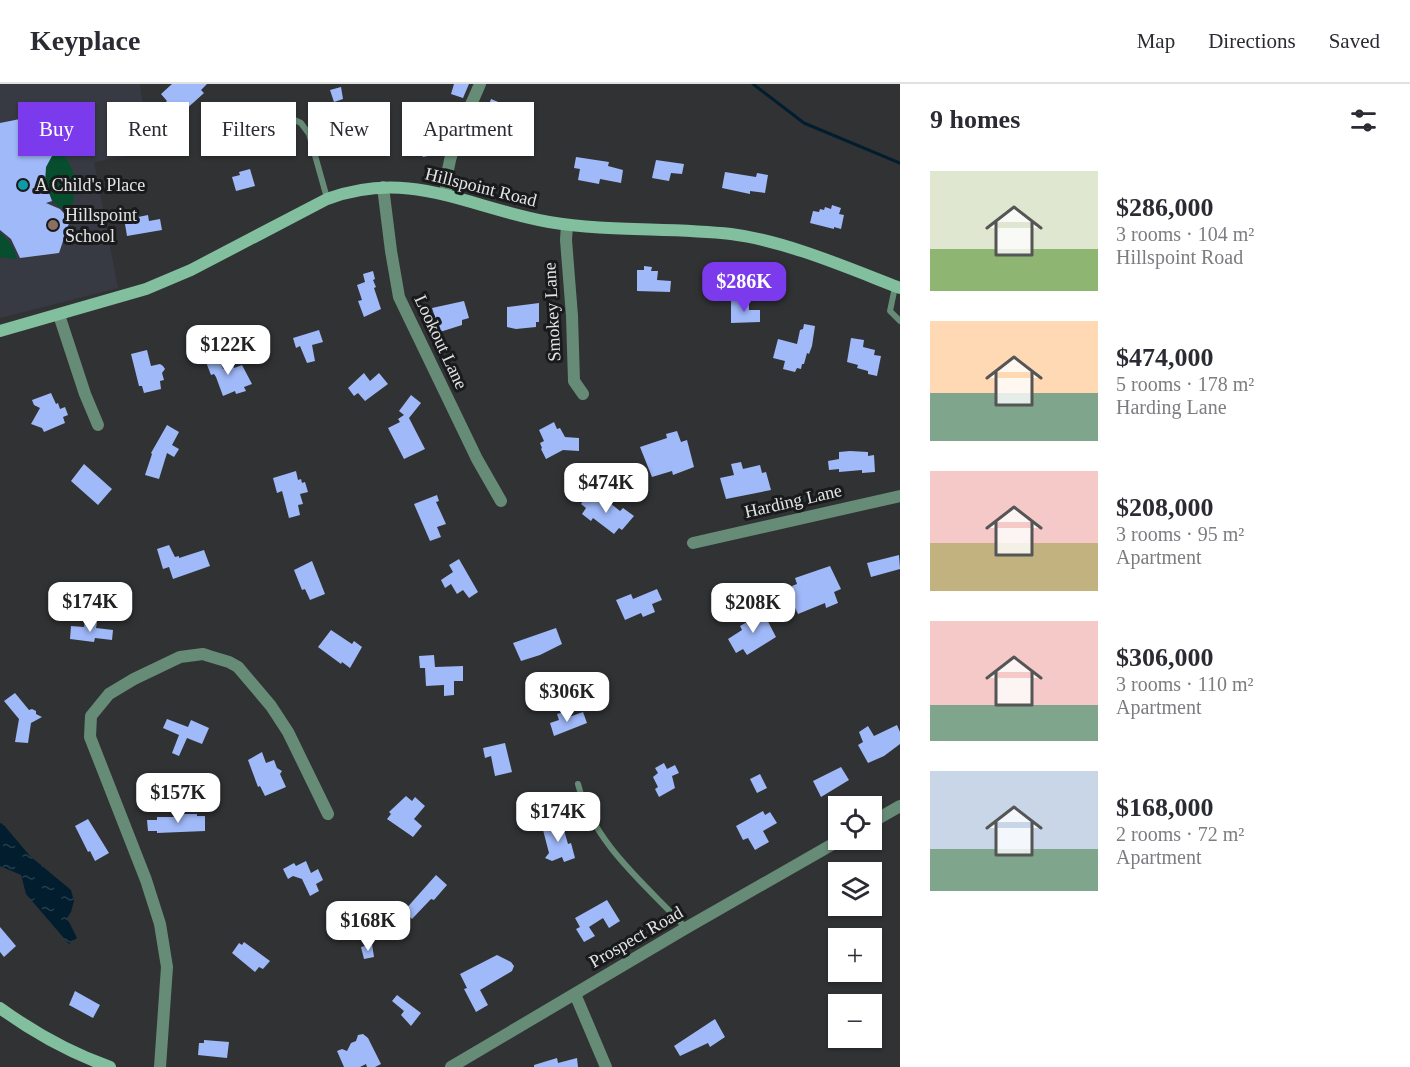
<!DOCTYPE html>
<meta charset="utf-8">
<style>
:root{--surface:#fff;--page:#f2f2f3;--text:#2b2b33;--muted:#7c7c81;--line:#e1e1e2;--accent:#7c3aed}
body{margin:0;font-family:"Times New Roman",serif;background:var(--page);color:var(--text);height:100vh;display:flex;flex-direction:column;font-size:22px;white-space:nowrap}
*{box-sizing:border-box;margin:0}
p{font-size:20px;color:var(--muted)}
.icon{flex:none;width:33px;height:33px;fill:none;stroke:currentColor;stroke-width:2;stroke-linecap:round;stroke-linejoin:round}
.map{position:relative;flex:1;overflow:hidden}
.details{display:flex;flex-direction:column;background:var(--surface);width:510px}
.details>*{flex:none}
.top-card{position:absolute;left:18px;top:18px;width:570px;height:54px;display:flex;gap:12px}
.controls{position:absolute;left:828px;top:712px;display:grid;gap:12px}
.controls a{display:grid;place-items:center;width:54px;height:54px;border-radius:0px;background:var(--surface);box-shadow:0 2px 4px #0004;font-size:30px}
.price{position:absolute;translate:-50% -51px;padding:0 14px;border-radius:12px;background:#fff;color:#222;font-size:20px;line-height:39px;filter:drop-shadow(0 2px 3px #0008)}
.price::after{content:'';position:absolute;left:50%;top:36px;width:18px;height:14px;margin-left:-9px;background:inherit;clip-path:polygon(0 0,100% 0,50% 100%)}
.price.current{background:var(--accent);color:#fff}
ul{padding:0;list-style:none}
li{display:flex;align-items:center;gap:18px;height:150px;padding:0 30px}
li span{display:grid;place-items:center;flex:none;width:168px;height:120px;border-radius:0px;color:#555}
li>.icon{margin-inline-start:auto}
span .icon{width:72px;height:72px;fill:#fffc;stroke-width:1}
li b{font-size:26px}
h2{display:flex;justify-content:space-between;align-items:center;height:72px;padding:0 30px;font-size:26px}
.tag{padding:0 21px;border-radius:0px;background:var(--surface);box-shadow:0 2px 4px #0004;font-size:21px;line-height:54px}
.tag.current{background:var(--accent);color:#fff}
header{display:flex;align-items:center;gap:36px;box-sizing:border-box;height:84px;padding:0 30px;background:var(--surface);border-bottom:2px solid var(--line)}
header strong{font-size:28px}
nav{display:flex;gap:33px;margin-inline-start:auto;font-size:21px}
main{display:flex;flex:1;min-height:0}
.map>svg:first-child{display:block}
</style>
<header>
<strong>Keyplace</strong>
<nav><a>Map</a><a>Directions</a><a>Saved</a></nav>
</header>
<main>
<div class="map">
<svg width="900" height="983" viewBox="0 0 900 983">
<defs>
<pattern id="water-ripples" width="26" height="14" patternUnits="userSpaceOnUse" patternTransform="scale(1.5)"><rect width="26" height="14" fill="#011d2e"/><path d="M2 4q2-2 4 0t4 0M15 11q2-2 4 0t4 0" fill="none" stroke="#263e4c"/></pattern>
</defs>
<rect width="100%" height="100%" fill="#313234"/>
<polygon fill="#373a42" points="0,0 140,0 149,68 94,78 118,204 0,234"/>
<g fill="#074e2f">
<path d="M62 61C62 70 68 76 71 83 78 98 75 111 71 126 66 125 61 125 58 122 45 111 41 85 52 71 55 68 59 64 62 61Z"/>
<polygon points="0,148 12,161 17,175 0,173"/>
</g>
<polygon fill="url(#water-ripples)" points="0,739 3,740 30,772 71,806 74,817 71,828 67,834 77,854 69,860 26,810 21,791 0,782"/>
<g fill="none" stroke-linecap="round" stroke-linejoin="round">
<polyline stroke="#011d2e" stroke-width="3" points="753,0 804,39 900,79"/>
</g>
<g fill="#a0b9f9">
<polygon points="172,0 207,0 201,6 204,9 183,28 187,33 177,42 165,29 168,26 163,21 167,17 161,10"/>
<polygon points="454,0 469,0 463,14 451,10"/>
<polygon points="341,3 343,15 334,18 330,6"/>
<polygon points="491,15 508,22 504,32 507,33 498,54 487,49 494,35 486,29"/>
<polygon points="35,32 60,63 52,72 46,83 45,98 52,117 46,119 60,125 70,136 59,169 20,174 11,155 0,146 0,39"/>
<polygon points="341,40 346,65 334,67 329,55 328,43"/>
<polygon points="423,40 424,45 428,44 431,47 437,70 423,73 419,63 409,64 405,49 409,48 408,43"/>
<polygon points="576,73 609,78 608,82 623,86 621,99 600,95 599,100 578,96 580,85 574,84"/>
<polygon points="656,76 684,80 682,90 671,89 669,97 652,94"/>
<polygon points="250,85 255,102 236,107 232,93 240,91 239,88"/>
<polygon points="725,88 756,93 757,89 768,91 765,109 750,107 750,110 722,104"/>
<polygon points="832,121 841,124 839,130 844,131 841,145 834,143 834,145 810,139 813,127 819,128 820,125 824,126 825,123 831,125"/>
<polygon points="132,126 133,134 148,131 149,137 160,135 162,146 127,152 123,128"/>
<polygon points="644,182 652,183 651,187 658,187 657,196 671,197 670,208 637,207 637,186 644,186"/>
<polygon points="373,187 375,195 373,196 376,203 374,204 381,225 364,233 358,217 362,216 357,201 365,198 363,190"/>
<polygon points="731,216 749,216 749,226 760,226 760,238 731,239"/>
<polygon points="464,217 469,234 462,236 462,241 440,248 432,224"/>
<polygon points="539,219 539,238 536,238 536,243 516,245 507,243 507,223"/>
<polygon points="804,240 815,242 812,262 809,270 807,269 804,280 802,280 801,285 797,284 795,288 783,285 785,277 773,274 778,255 797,260 800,246 803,245"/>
<polygon points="319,246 323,258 312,261 315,277 307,279 300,262 296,264 293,254"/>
<polygon points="851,254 864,256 863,263 875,266 874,271 881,272 877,292 868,290 868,287 857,284 858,281 847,278"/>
<polygon points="147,266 151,282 160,280 163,282 165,285 162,289 164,296 160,297 161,305 144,309 142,302 139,302 131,270"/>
<polygon points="216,269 223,285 233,281 234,284 242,281 252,300 244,303 246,307 236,310 235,307 223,312 216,293 214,290 211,291 204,273"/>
<polygon points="364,289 370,297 379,289 388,300 365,317 358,309 354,312 348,304"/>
<polygon points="51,309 56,320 58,319 60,325 65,323 68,331 63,333 65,339 44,348 42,344 31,340 40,324 34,321 32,316"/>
<polygon points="411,311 421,319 409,334 425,365 404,375 388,344 400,338 398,335 404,331 399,327"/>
<polygon points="554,338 557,345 560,344 565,353 579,354 579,367 563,366 546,375 541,365 542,364 540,359 544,357 539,346"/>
<polygon points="167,341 179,348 172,361 179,365 174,373 167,369 159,395 145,391 152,370 151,369"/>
<polygon points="677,347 681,358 687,356 694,383 673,391 672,387 652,393 640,363 667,354 666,350"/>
<polygon points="850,367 868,368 868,372 874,371 875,388 862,389 862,386 839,388 839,385 829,386 828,377 839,375 839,368"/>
<polygon points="741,378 743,385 760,381 762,389 766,388 771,406 726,415 720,394 734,391 731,380"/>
<polygon points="84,380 112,405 98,421 71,397"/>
<polygon points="296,387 298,396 301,395 302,399 305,398 308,408 300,410 303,420 298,421 300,431 289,434 282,407 277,409 273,394"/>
<polygon points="437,411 439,417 436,418 446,440 437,443 441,453 430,457 414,420"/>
<polygon points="588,411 593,415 597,411 604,417 605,415 620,427 623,424 634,432 622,446 619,444 614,450 593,434 591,437 582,430 586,424 581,420"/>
<polygon points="169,461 175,473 179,472 179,474 204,466 210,482 173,495 169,483 163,485 157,465"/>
<polygon points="899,471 900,485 871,493 867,479"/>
<polygon points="459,475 478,508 469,514 463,506 457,510 451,500 445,504 441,496 453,488 449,481"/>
<polygon points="312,477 325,510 310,516 305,505 302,506 294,486"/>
<polygon points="830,482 841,505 834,508 838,519 826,524 825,519 798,530 789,511 794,508 792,502 797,500 795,494"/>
<polygon points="657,505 662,516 652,520 655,528 643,533 641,529 625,536 616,516 631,510 633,515"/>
<polygon points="762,526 776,553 747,571 743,565 736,569 728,555 742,546 740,542 754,534 752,531"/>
<polygon points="85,537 97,538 96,544 113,546 112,556 95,554 94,558 70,555 71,542 84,543"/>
<polygon points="556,544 562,560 540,571 521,577 513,559"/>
<polygon points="331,546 352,560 354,557 362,563 350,584 342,578 341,580 318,563"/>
<polygon points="434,571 435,583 463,582 463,597 454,597 454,611 444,612 444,601 426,602 425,584 420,584 419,572"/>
<polygon points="15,609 29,626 32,625 36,627 36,630 42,633 31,639 28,659 15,658 19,635 4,617"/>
<polygon points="567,627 569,633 583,628 587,639 554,652 550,639 559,636 557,630"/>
<polygon points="167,635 188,643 191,636 209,644 202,660 187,654 179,672 172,669 179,651 163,644"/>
<polygon points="897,641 900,648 900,660 884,672 868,679 858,661 863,658 859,648 868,642 874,652"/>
<polygon points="505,659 512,688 495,692 491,672 485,674 483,664"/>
<polygon points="262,668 266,679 274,676 277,684 282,687 280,690 286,703 265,712 260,702 258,703 248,676"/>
<polygon points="664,679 667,685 675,681 679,689 672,692 675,704 659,713 655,705 658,703 653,693 658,689 655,684"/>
<polygon points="841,683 849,696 821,713 813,697"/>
<polygon points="760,690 767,704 757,709 750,695"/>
<polygon points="406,712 412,717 415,713 425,722 414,735 422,742 413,753 387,735 391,730 389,728"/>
<polygon points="763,727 765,731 770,728 777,739 763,747 769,758 755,766 748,754 743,756 736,742"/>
<polygon points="178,730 197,730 197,732 205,732 205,747 157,749 157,747 148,747 147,736 157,736 157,733 178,733"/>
<polygon points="88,735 109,769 95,777 90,767 88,768 75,742"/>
<polygon points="561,736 568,760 571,759 575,774 564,778 562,773 552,777 545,774 549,769 543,746 549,745 546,741"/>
<polygon points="306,777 311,789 318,785 323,796 316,800 319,807 310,812 302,795 293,792 288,795 283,785 294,779 296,782"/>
<polygon points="436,791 447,801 434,816 431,815 412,835 404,827"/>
<polygon points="607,816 620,837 609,844 603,834 589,843 595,852 584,858 576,845 580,843 575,834"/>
<polygon points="0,843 16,862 4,873 0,868"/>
<polygon points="244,858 270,877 263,885 259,883 255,888 232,869 239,859 242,861"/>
<polygon points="372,860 374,873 364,875 361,863"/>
<polygon points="497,871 511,878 514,882 512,887 480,906 488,921 476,928 464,905 467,904 460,890"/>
<polygon points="75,907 100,921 93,934 69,921"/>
<polygon points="397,911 421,929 411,942 401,931 404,927 392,917"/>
<polygon points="715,935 725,953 710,963 708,959 680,972 674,962"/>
<polygon points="363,950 368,954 381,980 375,983 367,983 366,980 360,983 344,983 337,967 342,965 347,967 351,959 356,957 358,951"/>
<polygon points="204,956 229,958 227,974 198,971 199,959 204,959"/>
<polygon points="557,974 558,979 577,974 578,983 534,983 534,981"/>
</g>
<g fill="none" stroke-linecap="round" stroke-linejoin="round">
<g stroke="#668c77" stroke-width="6">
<polyline points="206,31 220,43 238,44 286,32 301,39 309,50 327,114"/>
<polyline points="895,203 890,227 900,237"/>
<path d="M578 700C593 759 646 801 686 844"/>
</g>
<g stroke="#668c77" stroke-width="12">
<polyline points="383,103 391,167 399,213 477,375 501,417"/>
<path d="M446 111C445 70 465 36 480 0"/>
<polyline points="567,141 566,156 572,232 574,297 583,310"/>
<polyline points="59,231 85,310 98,341"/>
<polyline points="693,459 900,412"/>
<polyline points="872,738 900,722"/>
<polyline points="575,910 606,983"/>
<polyline points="160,983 167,883 160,840 146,796 90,653 91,632 109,610 134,595 180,573 203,570 209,572 229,578 238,583 271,622 288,648 328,730"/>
<polyline points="451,983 686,844 840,756"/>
</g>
<g stroke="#81bf9e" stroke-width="12">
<path d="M0 247 146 205 191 186 327 115C411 84 469 124 549 138 609 148 671 143 731 150 786 157 848 184 900 204"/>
<path d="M0 924C33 948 71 969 110 983"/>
</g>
</g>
<circle fill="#0f9aa8" stroke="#191a1b" stroke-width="2" cx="23" cy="101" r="6"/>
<circle fill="#8d6e63" stroke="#191a1b" stroke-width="2" cx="53" cy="141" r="6"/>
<g text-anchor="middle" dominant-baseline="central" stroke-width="6" stroke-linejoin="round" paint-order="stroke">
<g font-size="18" fill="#e3e4e5" stroke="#191a1b" text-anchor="start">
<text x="35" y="101">A Child's Place</text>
<text x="65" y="131">Hillspoint<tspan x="65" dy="21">School</tspan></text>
</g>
<g font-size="18" fill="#e3e4e5" stroke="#191a1b">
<text transform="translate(481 103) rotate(14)">Hillspoint Road</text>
<text transform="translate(552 228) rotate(-93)">Smokey Lane</text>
<text transform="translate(441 258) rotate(65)">Lookout Lane</text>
<text transform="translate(793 417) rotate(-13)">Harding Lane</text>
<text transform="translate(636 853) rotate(-30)">Prospect Road</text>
</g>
</g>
</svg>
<div class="controls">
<a><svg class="icon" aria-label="locate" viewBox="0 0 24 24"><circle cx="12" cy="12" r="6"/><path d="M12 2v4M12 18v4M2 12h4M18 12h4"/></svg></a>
<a><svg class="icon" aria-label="layers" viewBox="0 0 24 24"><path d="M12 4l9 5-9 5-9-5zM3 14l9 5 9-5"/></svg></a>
<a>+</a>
<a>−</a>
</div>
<b class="price current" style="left:744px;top:229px">$286K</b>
<b class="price" style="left:228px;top:292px">$122K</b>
<b class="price" style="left:606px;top:430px">$474K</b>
<b class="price" style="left:90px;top:549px">$174K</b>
<b class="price" style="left:753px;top:550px">$208K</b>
<b class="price" style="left:567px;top:639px">$306K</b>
<b class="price" style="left:178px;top:740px">$157K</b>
<b class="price" style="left:558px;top:759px">$174K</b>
<b class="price" style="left:368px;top:868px">$168K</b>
<div class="top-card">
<a class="tag current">Buy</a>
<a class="tag">Rent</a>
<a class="tag">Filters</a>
<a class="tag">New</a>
<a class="tag">Apartment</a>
</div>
</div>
<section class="details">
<h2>9 homes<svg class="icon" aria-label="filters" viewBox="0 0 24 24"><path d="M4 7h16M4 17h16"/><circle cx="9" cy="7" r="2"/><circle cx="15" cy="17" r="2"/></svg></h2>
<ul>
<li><span style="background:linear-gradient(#dfe7d0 65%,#8fb573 0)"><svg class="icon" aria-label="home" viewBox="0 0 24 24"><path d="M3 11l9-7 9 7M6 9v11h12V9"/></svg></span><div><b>$286,000</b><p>3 rooms · 104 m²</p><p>Hillspoint Road</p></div></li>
<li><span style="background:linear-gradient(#ffd9b3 60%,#7fa58c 0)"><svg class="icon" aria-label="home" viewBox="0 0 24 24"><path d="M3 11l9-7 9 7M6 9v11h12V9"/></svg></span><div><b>$474,000</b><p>5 rooms · 178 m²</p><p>Harding Lane</p></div></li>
<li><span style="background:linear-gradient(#f6c9c9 60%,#c2b280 0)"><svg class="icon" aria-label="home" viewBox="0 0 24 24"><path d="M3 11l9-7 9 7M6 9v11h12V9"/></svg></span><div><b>$208,000</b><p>3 rooms · 95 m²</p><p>Apartment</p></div></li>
<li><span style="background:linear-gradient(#f6c9c9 70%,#7fa58c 0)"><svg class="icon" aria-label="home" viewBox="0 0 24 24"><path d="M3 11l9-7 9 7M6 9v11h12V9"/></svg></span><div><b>$306,000</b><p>3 rooms · 110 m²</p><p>Apartment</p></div></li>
<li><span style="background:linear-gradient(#c9d6e8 65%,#7fa58c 0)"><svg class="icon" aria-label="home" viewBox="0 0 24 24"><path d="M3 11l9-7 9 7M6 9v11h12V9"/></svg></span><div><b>$168,000</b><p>2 rooms · 72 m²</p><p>Apartment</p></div></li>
</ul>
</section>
</main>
